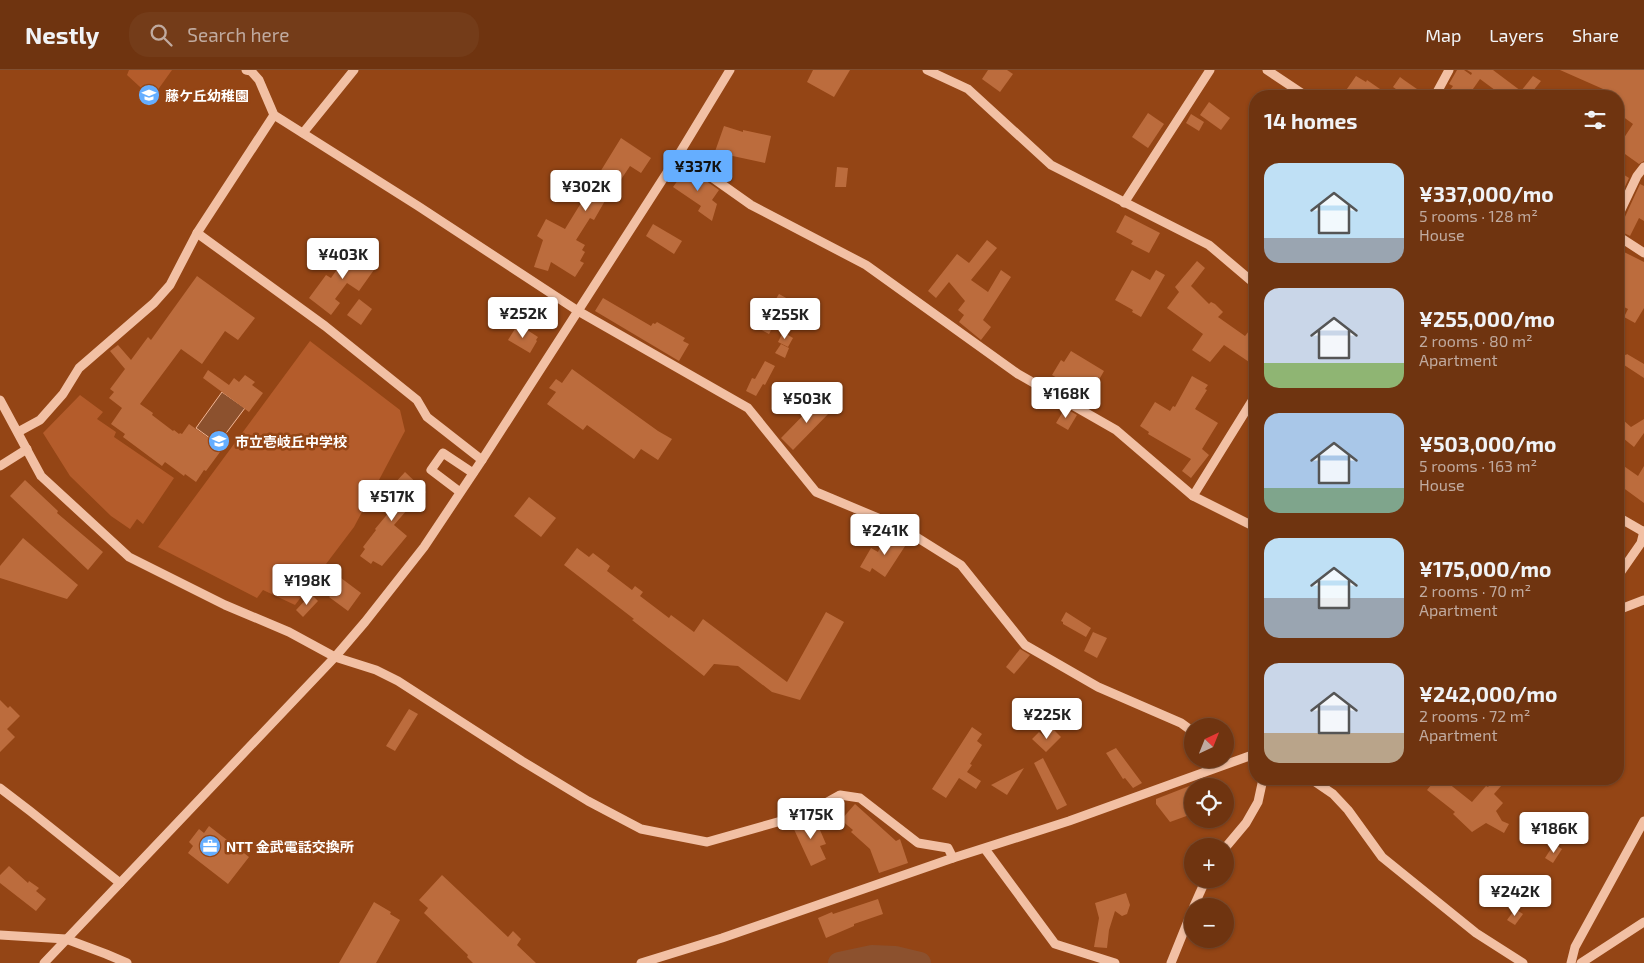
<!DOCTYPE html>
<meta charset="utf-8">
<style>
:root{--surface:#6f3410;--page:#743c19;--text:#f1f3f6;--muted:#c0aa9f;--line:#814f30;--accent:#65aeff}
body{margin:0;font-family:"Exo 2","Noto Sans JP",sans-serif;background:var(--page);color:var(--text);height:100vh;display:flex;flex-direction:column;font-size:19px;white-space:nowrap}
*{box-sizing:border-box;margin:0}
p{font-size:16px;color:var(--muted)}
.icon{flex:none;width:28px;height:28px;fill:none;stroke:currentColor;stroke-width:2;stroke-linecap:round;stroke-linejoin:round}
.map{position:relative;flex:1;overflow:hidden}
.drawer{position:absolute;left:1249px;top:20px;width:375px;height:695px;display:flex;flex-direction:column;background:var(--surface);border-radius:20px;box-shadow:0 1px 4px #0004,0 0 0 1px var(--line)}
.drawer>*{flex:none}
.needle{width:32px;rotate:43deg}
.controls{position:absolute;left:1184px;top:648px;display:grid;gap:10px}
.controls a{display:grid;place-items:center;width:50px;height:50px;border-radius:50%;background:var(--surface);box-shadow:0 1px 4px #0004,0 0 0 1px var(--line);font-size:25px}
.price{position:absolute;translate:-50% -42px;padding:0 11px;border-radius:5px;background:#fff;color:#222;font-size:16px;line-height:32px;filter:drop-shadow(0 1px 2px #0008)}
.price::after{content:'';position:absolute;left:50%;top:30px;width:15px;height:11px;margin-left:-8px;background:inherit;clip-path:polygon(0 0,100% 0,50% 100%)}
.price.current{background:var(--accent);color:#111}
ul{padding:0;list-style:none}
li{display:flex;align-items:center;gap:15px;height:125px;padding:0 15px}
li span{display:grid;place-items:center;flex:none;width:140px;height:100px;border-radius:15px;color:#555}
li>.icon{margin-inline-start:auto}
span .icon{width:60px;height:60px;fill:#fffc;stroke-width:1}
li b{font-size:21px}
h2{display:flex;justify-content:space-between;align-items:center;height:60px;padding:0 15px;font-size:21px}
header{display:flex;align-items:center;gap:30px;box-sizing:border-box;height:70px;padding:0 25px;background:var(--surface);border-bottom:1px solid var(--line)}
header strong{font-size:24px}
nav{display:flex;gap:28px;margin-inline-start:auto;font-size:18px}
.search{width:350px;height:45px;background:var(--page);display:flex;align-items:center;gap:12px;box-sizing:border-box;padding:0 18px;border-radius:20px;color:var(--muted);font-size:19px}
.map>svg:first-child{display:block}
</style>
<header>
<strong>Nestly</strong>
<div class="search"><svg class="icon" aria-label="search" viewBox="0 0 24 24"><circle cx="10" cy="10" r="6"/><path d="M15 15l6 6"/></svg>Search here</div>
<nav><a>Map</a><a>Layers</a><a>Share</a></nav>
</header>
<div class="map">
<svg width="1644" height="893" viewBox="0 0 1644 893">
<rect width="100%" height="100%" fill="#944515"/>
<g fill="#b45c2b">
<polygon points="129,0 172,0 152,28 127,5"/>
<polygon points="310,271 400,340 405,361 354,457 295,535 263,520 257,528 158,477"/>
<polygon points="80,325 103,342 97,349 116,362 114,367 174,408 143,454 137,449 130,459 111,446 70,406 43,363"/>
</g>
<polygon fill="#8c512e" stroke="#f4b796" points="222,322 245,338 218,374 196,358"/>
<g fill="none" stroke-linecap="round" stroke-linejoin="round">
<polyline stroke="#8c512e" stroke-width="22" points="839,893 872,886 895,887 920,893"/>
</g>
<g fill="#bc6c3d">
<polygon points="813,0 850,0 834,27 807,12"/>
<polygon points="988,0 1007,0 1013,4 1000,22 982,9"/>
<polygon points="1457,0 1464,0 1471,5 1472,3 1467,0 1493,0 1521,21 1533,6 1541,11 1529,26 1503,26 1480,9 1468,26 1459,26 1450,20 1453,16 1449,14"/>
<polygon points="1560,0 1644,0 1644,91 1639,94 1618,79 1618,77 1633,54 1618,43 1618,26 1598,26 1603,19"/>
<polygon points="1356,6 1366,12 1367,10 1390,26 1342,26"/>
<polygon points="1400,7 1404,10 1427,26 1406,26 1393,17"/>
<polygon points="1209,32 1230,48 1221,60 1200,45"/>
<polygon points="1148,43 1164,54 1148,78 1132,67"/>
<polygon points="1191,44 1204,52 1199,61 1186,53"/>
<polygon points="724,56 743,62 743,60 771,66 765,93 728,85 725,95 712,90"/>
<polygon points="621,68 651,88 641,103 630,96 620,111 616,108 604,128 606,129 594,150 590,148 576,170 585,175 582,180 585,182 580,191 584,193 575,207 551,192 548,201 534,197 543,170 537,166 546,149 565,159"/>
<polygon points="837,97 848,98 846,117 835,117"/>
<polygon points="686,99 689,99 719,120 712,130 717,134 712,151 698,141 701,136 673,117"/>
<polygon points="1618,101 1629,108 1622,123 1618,121"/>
<polygon points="1640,114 1644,116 1644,151 1639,148 1630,166 1618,160 1618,152 1624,149"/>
<polygon points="1125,145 1160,163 1149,183 1131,174 1133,171 1116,162"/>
<polygon points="653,154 682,171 674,184 646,166"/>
<polygon points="987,170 997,178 971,210 988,222 1001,200 1011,207 983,250 991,257 981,270 959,252 964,245 958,240 965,231 949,212 936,228 928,221 957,184 969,193"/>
<polygon points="1618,173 1624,177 1622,181 1644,192 1644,238 1635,253 1624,247 1628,239 1618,234"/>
<polygon points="357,178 365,184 363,187 376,197 359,221 347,213 335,229 340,233 331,245 309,228 326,205 331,208 350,181 353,183"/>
<polygon points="1197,191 1205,198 1191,216 1209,234 1211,232 1215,234 1223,242 1218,247 1245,266 1249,261 1255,265 1255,296 1224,275 1210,292 1192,280 1203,264 1167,238 1179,222 1175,217"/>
<polygon points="1132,200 1150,210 1156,200 1165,205 1141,247 1132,242 1133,240 1115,230"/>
<polygon points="197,206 255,248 238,270 225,261 202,294 181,279 140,334 153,343 152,345 173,361 174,360 179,364 180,363 182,364 189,354 223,378 206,401 204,400 196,412 185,404 184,406 165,392 162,396 123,367 125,364 111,354 122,338 109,328 114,322 110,319 125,299 110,281 118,275 131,290 148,267 151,270"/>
<polygon points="779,224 788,229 769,264 758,258"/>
<polygon points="603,228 651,256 653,253 655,254 657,252 685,268 683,271 689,274 679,291 595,241"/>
<polygon points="359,229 372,239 361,255 347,245"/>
<polygon points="518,254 538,267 536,270 537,271 530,283 508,270"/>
<polygon points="783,262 793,268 788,277 778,272"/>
<polygon points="781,274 789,278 785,288 775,283"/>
<polygon points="1071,281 1104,301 1089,327 1052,305 1061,290 1064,292"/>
<polygon points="1618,282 1626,285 1627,284 1644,294 1644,308 1618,291"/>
<polygon points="765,291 775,296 765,315 763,314 756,326 746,321 752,308 755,309"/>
<polygon points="572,299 658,361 672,369 658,390 641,379 634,389 587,355 583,360 547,334 556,322 549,318 556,309 562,313"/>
<polygon points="208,300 229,315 234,308 239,312 245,305 255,312 252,315 263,323 249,342 203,308"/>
<polygon points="1192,306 1208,315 1205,319 1207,320 1195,339 1218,353 1202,379 1209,385 1191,408 1182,401 1191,389 1148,364 1149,362 1140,356 1155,332 1170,341 1173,336 1175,337"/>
<polygon points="821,327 833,339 793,380 781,368"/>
<polygon points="1065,338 1077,345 1068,360 1056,353"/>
<polygon points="1644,349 1644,363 1634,377 1618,364 1618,357 1623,350 1631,357"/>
<polygon points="1618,392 1638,406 1644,396 1644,433 1618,414"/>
<polygon points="405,402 426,422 415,434 413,433 394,455 407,466 382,496 373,491 371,494 360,486 365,479 363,477 376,460 375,459 390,441 384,436 398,419 394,414"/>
<polygon points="25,410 58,441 57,443 103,482 88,500 10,426"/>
<polygon points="529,427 556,448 541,467 514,446"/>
<polygon points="899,463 909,470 885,507 872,498 870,502 860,497 871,478 878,482 883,471 892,476"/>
<polygon points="23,468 78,515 67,529 0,508 0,496"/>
<polygon points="577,478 589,487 593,483 610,496 607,501 632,520 635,516 643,522 640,526 669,548 671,545 694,562 703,549 787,612 826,542 844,552 800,630 772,622 738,596 714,594 704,606 632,550 634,549 564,495"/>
<polygon points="341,508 361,523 348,541 329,527 337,518"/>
<polygon points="311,524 318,531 303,547 296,540"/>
<polygon points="1066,542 1091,558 1086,567 1063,554 1063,552 1061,551"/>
<polygon points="1093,562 1107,568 1097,588 1084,581"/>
<polygon points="1020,579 1030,585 1014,604 1006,597"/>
<polygon points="0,630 8,638 10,636 20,646 7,659 15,667 0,682"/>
<polygon points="409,639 418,644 395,681 386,676"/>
<polygon points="972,657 982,664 977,671 982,675 970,694 972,695 967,702 981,711 976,719 959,708 946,728 932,719"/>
<polygon points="1053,659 1061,667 1046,682 1032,669 1039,662 1045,667"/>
<polygon points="1116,678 1142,713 1133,718 1125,708 1123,709 1106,683"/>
<polygon points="1043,688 1067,735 1057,740 1034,693"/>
<polygon points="1024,698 1007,725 991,715"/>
<polygon points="1436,709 1443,709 1472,732 1486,716 1488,717 1494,710 1501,716 1494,724 1503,733 1496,741 1502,751 1509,754 1504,763 1486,753 1472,762 1453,744 1455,742 1427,720"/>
<polygon points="1192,715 1192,744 1170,752 1156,734 1156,729"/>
<polygon points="855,734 896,771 900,769 908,793 879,803 870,779 851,762 853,760 841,750"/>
<polygon points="814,746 826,774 820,776 826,789 811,796 792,755"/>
<polygon points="209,756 249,787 228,814 188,783 193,776 189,772 199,759 204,763"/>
<polygon points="1554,774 1562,779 1553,793 1545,788"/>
<polygon points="9,796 28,813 29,811 39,818 36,821 46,829 36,841 0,813 0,805"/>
<polygon points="442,805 508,867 513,861 521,869 517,875 536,893 473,893 467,887 468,885 424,843 428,838 419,830"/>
<polygon points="1126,823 1130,835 1127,844 1122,846 1115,841 1109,860 1107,878 1094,877 1099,848 1095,833"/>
<polygon points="878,829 883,844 854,854 854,856 826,868 818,848 832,842 833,844"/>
<polygon points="374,832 391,842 390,844 400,850 376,893 339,893"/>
<polygon points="1515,839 1523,844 1515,855 1507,850"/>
</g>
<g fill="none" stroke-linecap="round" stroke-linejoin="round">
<g stroke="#f2c0a4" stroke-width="9">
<polyline points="246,0 251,1 259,10 274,45 418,136 578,241 748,338 816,422 902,458 961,495 1025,575 1098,617 1181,653 1192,661"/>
<polyline points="927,0 968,19 1051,95 1209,175 1255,214"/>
<polyline points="1267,0 1306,26"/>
<polyline points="1435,26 1449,0"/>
<polyline points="303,63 354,0"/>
<polyline points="679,84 751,135 866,195 1018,304 1116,360 1193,426 1255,457"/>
<polyline points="1124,133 1210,0"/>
<polyline points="1618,146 1637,106 1644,97"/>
<polyline points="197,163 325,256 417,330 427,347 482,390"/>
<polyline points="1618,166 1644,183"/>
<polyline points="0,330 41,406 129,487 225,535 289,562 335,587 376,600 398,611 522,691 588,731 641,759 707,772 806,744 840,725 860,728 918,773 948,778 953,788"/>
<polyline points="18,362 40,350 63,324 79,298 154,233 170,215 197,163 274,45"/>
<polyline points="0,396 27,379"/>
<polyline points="460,422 431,400 443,383 473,403"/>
<polyline points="1193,426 1255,326"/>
<polyline points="1618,447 1644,462"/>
<polyline points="1618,506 1641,473 1644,461"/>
<polyline points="1618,540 1644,530"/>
<polyline points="1311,709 1333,724 1348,740 1382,787 1476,863 1523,893"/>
<polyline points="0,718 30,741 120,813"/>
<polyline points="1225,778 1246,753 1258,732 1263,709"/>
<polyline points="985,779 1055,874 1115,893"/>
<polyline points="1194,836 1206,809"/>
<polyline points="0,865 66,869 106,884 127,893"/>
<polyline points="44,893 335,587 365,552 424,477 482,390 679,84 730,0"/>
<polyline points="641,893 722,868 953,788 1069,751 1255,684"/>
<polyline points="1171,893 1192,841"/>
<polyline points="1571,893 1575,877 1644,751"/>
<polyline points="1581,893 1644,852"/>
</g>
</g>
<defs>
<g id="school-disc" transform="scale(1.125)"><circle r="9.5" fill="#65aeff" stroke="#944515"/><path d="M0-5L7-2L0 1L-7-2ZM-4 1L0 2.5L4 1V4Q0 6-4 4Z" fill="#fff"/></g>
<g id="office-disc" transform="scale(1.125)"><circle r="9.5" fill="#65aeff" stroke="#944515"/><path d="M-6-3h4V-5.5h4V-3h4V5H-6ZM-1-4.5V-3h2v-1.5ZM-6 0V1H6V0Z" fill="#fff"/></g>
</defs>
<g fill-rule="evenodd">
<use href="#school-disc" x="149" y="25"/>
<use href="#school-disc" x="219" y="371"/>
<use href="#office-disc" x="210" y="776"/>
</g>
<g text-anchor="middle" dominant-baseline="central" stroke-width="5" stroke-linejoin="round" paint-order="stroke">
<g font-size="14" font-weight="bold" fill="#fff" stroke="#944515" text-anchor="start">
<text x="165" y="25">藤ケ丘幼稚園</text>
<text x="235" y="371">市立壱岐丘中学校</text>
<text x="226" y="776">NTT 金武電話交換所</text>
</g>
</g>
</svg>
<div class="controls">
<a><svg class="needle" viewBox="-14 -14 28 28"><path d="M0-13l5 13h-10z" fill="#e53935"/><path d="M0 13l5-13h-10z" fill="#c0aa9f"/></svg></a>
<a><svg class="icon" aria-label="locate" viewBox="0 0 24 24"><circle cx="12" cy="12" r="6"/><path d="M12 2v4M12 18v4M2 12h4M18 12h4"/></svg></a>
<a>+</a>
<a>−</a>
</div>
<b class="price current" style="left:698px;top:122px">¥337K</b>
<b class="price" style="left:586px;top:142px">¥302K</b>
<b class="price" style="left:343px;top:210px">¥403K</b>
<b class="price" style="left:523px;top:269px">¥252K</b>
<b class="price" style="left:785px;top:270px">¥255K</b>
<b class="price" style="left:1066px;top:349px">¥168K</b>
<b class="price" style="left:807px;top:354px">¥503K</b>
<b class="price" style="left:392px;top:452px">¥517K</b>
<b class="price" style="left:885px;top:486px">¥241K</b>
<b class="price" style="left:307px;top:536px">¥198K</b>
<b class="price" style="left:1047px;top:670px">¥225K</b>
<b class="price" style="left:811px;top:770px">¥175K</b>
<b class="price" style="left:1554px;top:784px">¥186K</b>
<b class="price" style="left:1515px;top:847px">¥242K</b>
<section class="drawer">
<h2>14 homes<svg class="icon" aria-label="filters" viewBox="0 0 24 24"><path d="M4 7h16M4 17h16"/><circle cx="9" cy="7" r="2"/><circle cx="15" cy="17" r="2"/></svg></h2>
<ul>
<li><span style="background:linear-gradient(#bfe0f5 75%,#9aa5b1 0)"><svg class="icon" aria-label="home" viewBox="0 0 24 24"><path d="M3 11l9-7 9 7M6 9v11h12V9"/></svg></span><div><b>¥337,000/mo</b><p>5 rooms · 128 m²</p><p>House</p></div></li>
<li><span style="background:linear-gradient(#c9d6e8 75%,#8fb573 0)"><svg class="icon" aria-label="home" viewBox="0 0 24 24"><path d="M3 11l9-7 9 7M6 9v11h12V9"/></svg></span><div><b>¥255,000/mo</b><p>2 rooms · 80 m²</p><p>Apartment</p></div></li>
<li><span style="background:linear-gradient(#a9c7e8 75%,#7fa58c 0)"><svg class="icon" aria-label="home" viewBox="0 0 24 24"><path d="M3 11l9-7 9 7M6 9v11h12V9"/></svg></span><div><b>¥503,000/mo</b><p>5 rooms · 163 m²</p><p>House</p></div></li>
<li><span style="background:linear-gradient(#bfe0f5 60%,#9aa5b1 0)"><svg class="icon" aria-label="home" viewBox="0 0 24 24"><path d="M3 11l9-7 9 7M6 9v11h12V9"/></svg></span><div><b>¥175,000/mo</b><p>2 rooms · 70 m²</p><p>Apartment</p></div></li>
<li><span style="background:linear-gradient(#c9d6e8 70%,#b9a48a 0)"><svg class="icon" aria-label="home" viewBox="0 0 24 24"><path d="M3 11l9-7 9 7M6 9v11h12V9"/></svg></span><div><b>¥242,000/mo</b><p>2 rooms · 72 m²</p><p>Apartment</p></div></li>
</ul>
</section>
</div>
